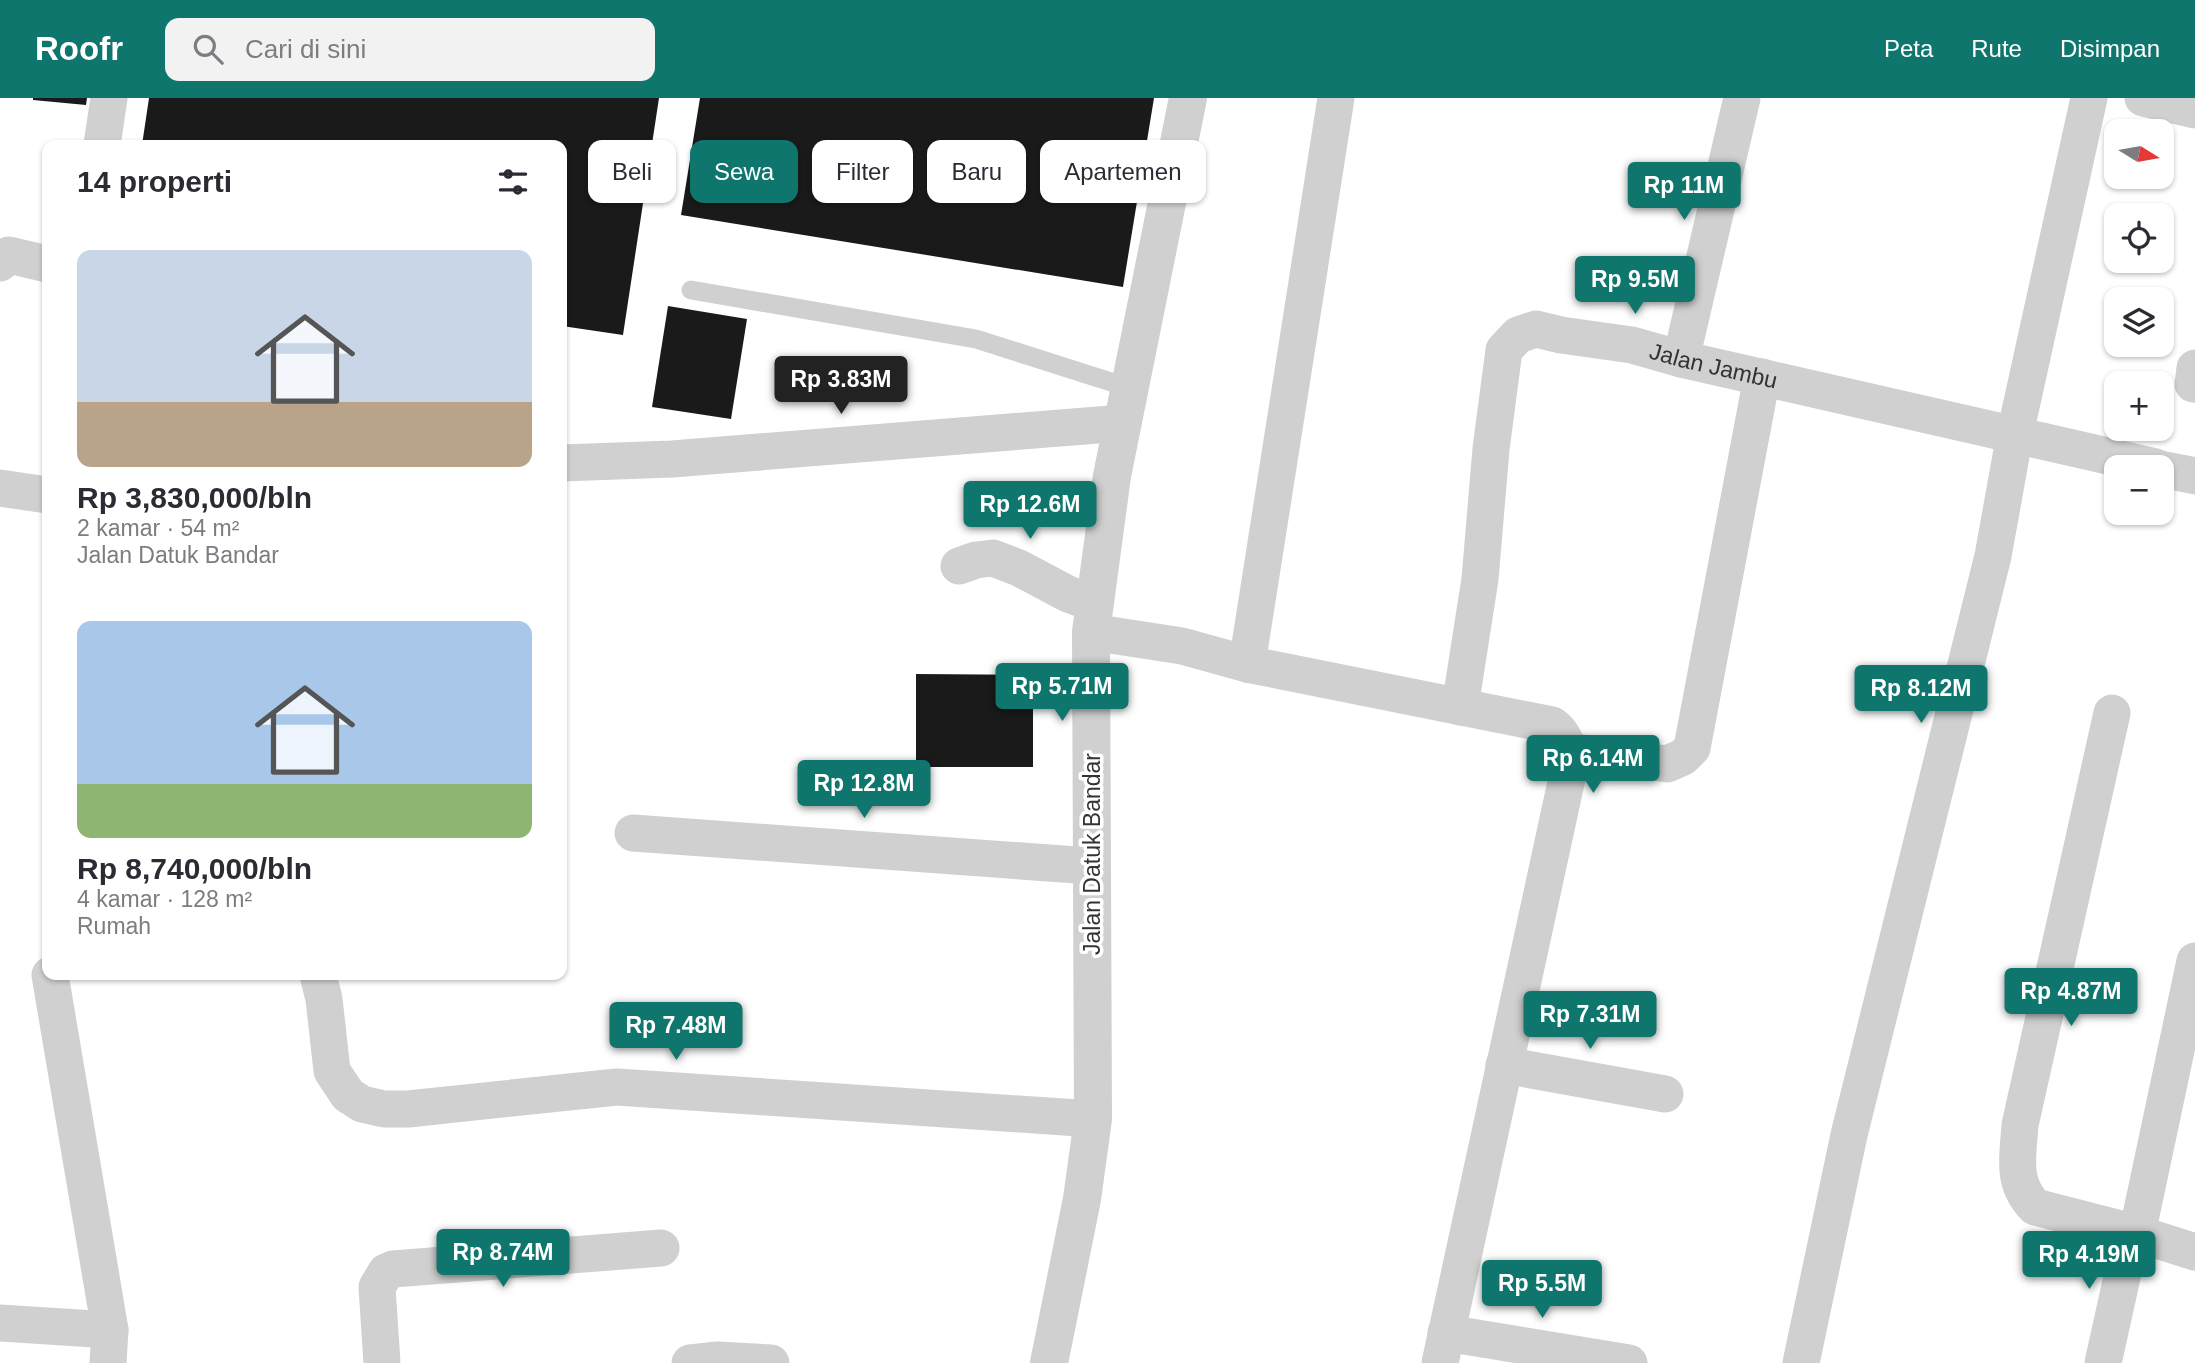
<!DOCTYPE html>
<html lang="id">
<meta charset="utf-8">
<style>
:root{--surface:#fff;--page:#f2f2f3;--text:#2b2b33;--muted:#7c7c81;--accent:#0f766e}
body{margin:0;font-family:Arial,sans-serif;background:var(--page);color:var(--text);height:100vh;display:flex;flex-direction:column;font-size:26px;white-space:nowrap}
*{box-sizing:border-box;margin:0}
p{font-size:23px;color:var(--muted)}
.icon{flex:none;width:38px;height:38px;fill:none;stroke:currentColor;stroke-width:2;stroke-linecap:round;stroke-linejoin:round}
.map{position:relative;flex:1;overflow:hidden}
.details{position:absolute;left:42px;top:42px;width:525px;height:840px;display:flex;flex-direction:column;background:var(--surface);border-radius:14px;box-shadow:0 2px 5px #0004}
.details>*{flex:none}
.banner{position:absolute;left:588px;top:42px;width:665px;height:63px;display:flex;gap:14px}
.needle{width:46px;rotate:101deg}
.tools{position:absolute;left:2104px;top:21px;display:grid;gap:14px}
.tools a{display:grid;place-items:center;width:70px;height:70px;border-radius:14px;background:var(--surface);box-shadow:0 2px 5px #0004;font-size:35px}
.price{position:absolute;translate:-50% -60px;padding:0 16px;border-radius:7px;background:var(--accent);color:#fff;font-size:23px;line-height:46px;filter:drop-shadow(0 2px 4px #0008)}
.price::after{content:'';position:absolute;left:50%;top:42px;width:21px;height:16px;margin-left:-10px;background:inherit;clip-path:polygon(0 0,100% 0,50% 100%)}
.price.current{background:#222;color:#fff}
ul{padding:0;list-style:none}
li{display:grid;align-content:center;gap:14px;height:371px;padding:0 35px}
li span{display:grid;place-items:center;height:217px;border-radius:14px;color:#555}
li>.icon{margin-inline-start:auto}
span .icon{width:126px;height:126px;fill:#fffc;stroke-width:1}
li b{font-size:30px}
h2{display:flex;justify-content:space-between;align-items:center;height:84px;padding:0 35px;font-size:30px}
.chip{padding:0 24px;border-radius:14px;background:var(--surface);box-shadow:0 2px 5px #0004;font-size:24px;line-height:63px}
.chip.current{background:var(--accent);color:#fff}
header{display:flex;align-items:center;gap:42px;box-sizing:border-box;height:98px;padding:0 35px;background:var(--accent);color:#fff}
header strong{font-size:33px}
nav{display:flex;gap:38px;margin-inline-start:auto;font-size:24px}
.search{width:490px;height:63px;background:var(--page);display:flex;align-items:center;gap:18px;box-sizing:border-box;padding:0 24px;border-radius:14px;color:var(--muted);font-size:26px}
.map>svg:first-child{display:block}
</style>
<header>
<strong>Roofr</strong>
<div class="search"><svg class="icon" aria-label="search" viewBox="0 0 24 24"><circle cx="10" cy="10" r="6"/><path d="M15 15l6 6"/></svg>Cari di sini</div>
<nav><a>Peta</a><a>Rute</a><a>Disimpan</a></nav>
</header>
<div class="map">
<svg width="2195" height="1265" viewBox="0 0 2195 1265">
<rect width="100%" height="100%" fill="#fff"/>
<g fill="#1a1a1a">
<polygon points="33,0 87,0 86,7 33,2"/>
<polygon points="149,0 659,0 623,237 562,228 562,47 142,47"/>
<polygon points="700,0 1154,0 1123,189 681,117"/>
<polygon points="668,208 747,221 731,321 652,309"/>
<polygon points="916,576 1033,577 1033,669 916,669"/>
</g>
<g fill="none" stroke-linecap="round" stroke-linejoin="round">
<polyline stroke="#d0d0d0" stroke-width="19" points="691,192 976,241 1130,290"/>
<g stroke="#d0d0d0" stroke-width="37">
<polyline points="2143,0 2195,12"/>
<polyline points="102,47 109,0"/>
<polyline points="0,165 9,157 47,166"/>
<polyline points="1681,261 1742,0"/>
<polyline points="2193,286 2195,270"/>
<polyline points="562,365 672,361 1123,325"/>
<polyline points="2161,371 2195,378"/>
<polyline points="0,390 47,397"/>
<polyline points="959,468 976,462 993,460 1019,470 1068,496 1095,506"/>
<path d="M1091 534 1182 548 1247 566 1552 627C1571 641 1568 658 1567 680L1440 1265"/>
<polyline points="1247,566 1336,0"/>
<path id="s1" d="M1460 609 1480 481 1491 351 1504 252 1518 237 1536 231 1561 237 1632 247 1681 261 2156 369"/>
<path d="M2112 615 2020 1027C2018 1059 2011 1084 2035 1109L2132 1134 2195 1154"/>
<polyline points="1568,653 1667,666 1683,659 1692,650 1762,279"/>
<polyline points="633,735 1091,768"/>
<polyline points="50,877 110,1232 108,1265"/>
<polyline points="318,877 324,901 332,973 348,997 362,1006 384,1011 408,1011 617,989 1093,1021"/>
<polyline points="1504,967 1665,996"/>
<polyline points="2137,1136 2195,863"/>
<polyline points="0,1225 110,1232"/>
<polyline points="1446,1235 1629,1265"/>
<polyline points="382,1265 377,1189 386,1174 393,1171 661,1150"/>
<polyline points="690,1265 718,1262 771,1265"/>
<polyline points="1801,1265 1849,1037 1993,458 2015,336 2089,0"/>
<polyline points="2103,1265 2132,1134"/>
</g>
<polyline stroke="#d0d0d0" stroke-width="38" points="1049,1265 1082,1101 1093,1021 1091,534 1112,378 1188,0"/>
</g>
<g text-anchor="middle" dominant-baseline="central" stroke-width="7" stroke-linejoin="round" paint-order="stroke">
<g font-size="23" fill="#333" stroke="#fff">
<text stroke="none"><textPath href="#s1" startOffset="581">Jalan Jambu</textPath></text>
<text transform="translate(1092 756) rotate(-90)">Jalan Datuk Bandar</text>
</g>
</g>
</svg>
<div class="tools">
<a><svg class="needle" viewBox="-14 -14 28 28"><path d="M0-13l5 13h-10z" fill="#e53935"/><path d="M0 13l5-13h-10z" fill="#7c7c81"/></svg></a>
<a><svg class="icon" aria-label="locate" viewBox="0 0 24 24"><circle cx="12" cy="12" r="6"/><path d="M12 2v4M12 18v4M2 12h4M18 12h4"/></svg></a>
<a><svg class="icon" aria-label="layers" viewBox="0 0 24 24"><path d="M12 4l9 5-9 5-9-5zM3 14l9 5 9-5"/></svg></a>
<a>+</a>
<a>−</a>
</div>
<b class="price" style="left:1684px;top:124px">Rp 11M</b>
<b class="price" style="left:1635px;top:218px">Rp 9.5M</b>
<b class="price current" style="left:841px;top:318px">Rp 3.83M</b>
<b class="price" style="left:1030px;top:443px">Rp 12.6M</b>
<b class="price" style="left:1062px;top:625px">Rp 5.71M</b>
<b class="price" style="left:1921px;top:627px">Rp 8.12M</b>
<b class="price" style="left:1593px;top:697px">Rp 6.14M</b>
<b class="price" style="left:864px;top:722px">Rp 12.8M</b>
<b class="price" style="left:2071px;top:930px">Rp 4.87M</b>
<b class="price" style="left:1590px;top:953px">Rp 7.31M</b>
<b class="price" style="left:676px;top:964px">Rp 7.48M</b>
<b class="price" style="left:503px;top:1191px">Rp 8.74M</b>
<b class="price" style="left:2089px;top:1193px">Rp 4.19M</b>
<b class="price" style="left:1542px;top:1222px">Rp 5.5M</b>
<div class="banner">
<a class="chip">Beli</a>
<a class="chip current">Sewa</a>
<a class="chip">Filter</a>
<a class="chip">Baru</a>
<a class="chip">Apartemen</a>
</div>
<section class="details">
<h2>14 properti<svg class="icon" aria-label="filters" viewBox="0 0 24 24"><path d="M4 7h16M4 17h16"/><circle cx="9" cy="7" r="2"/><circle cx="15" cy="17" r="2"/></svg></h2>
<ul>
<li><span style="background:linear-gradient(#c9d6e8 70%,#b9a48a 0)"><svg class="icon" aria-label="home" viewBox="0 0 24 24"><path d="M3 11l9-7 9 7M6 9v11h12V9"/></svg></span><div><b>Rp 3,830,000/bln</b><p>2 kamar · 54 m²</p><p>Jalan Datuk Bandar</p></div></li>
<li><span style="background:linear-gradient(#a9c7e8 75%,#8fb573 0)"><svg class="icon" aria-label="home" viewBox="0 0 24 24"><path d="M3 11l9-7 9 7M6 9v11h12V9"/></svg></span><div><b>Rp 8,740,000/bln</b><p>4 kamar · 128 m²</p><p>Rumah</p></div></li>
</ul>
</section>
</div>
